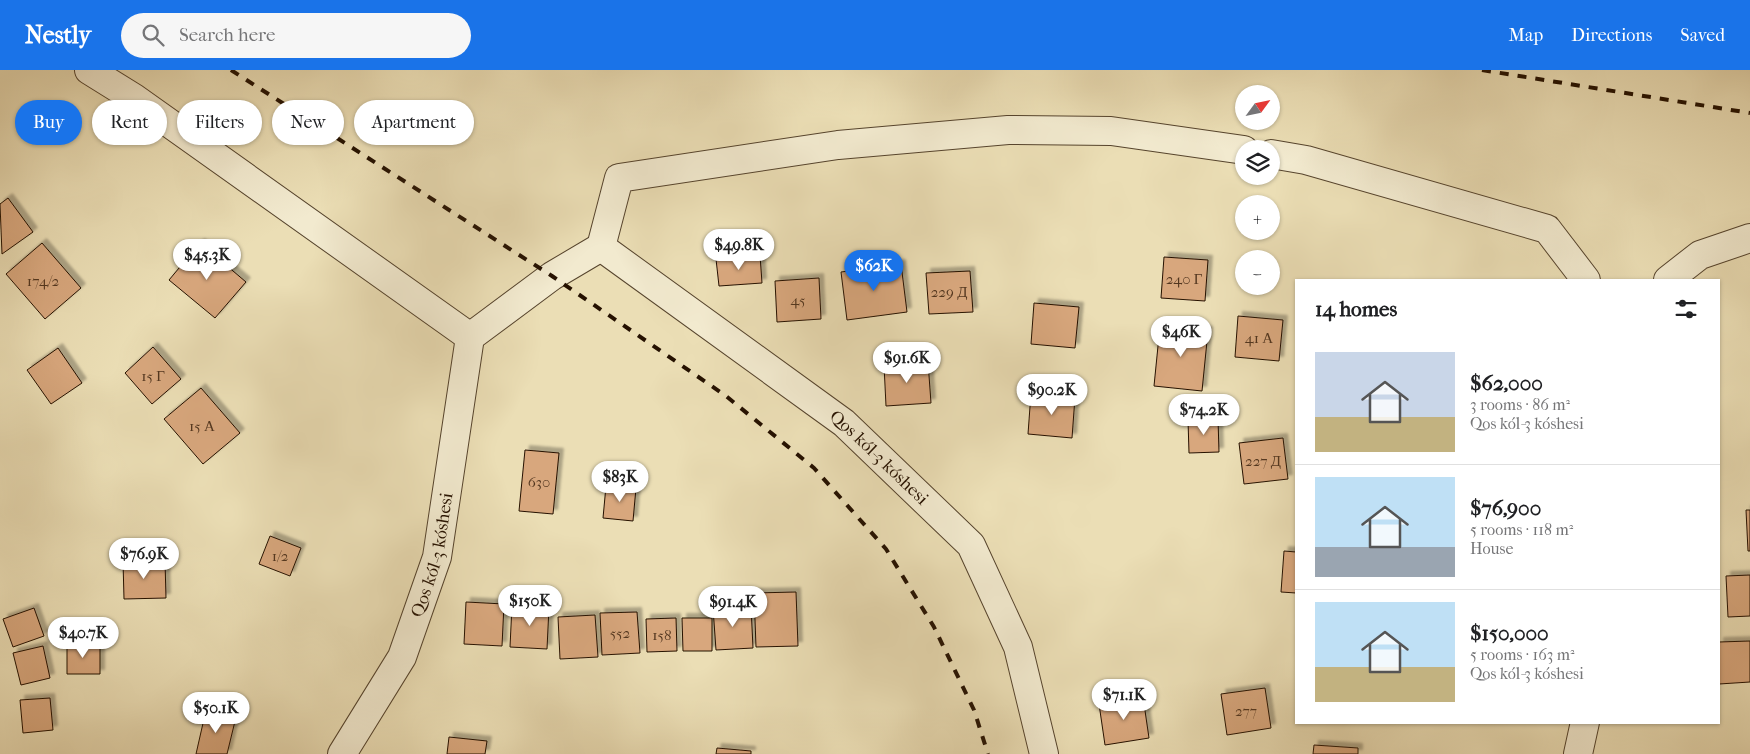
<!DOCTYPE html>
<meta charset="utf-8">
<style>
:root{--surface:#fff;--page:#f6f6f6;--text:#202124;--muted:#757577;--line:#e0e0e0;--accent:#1a73e8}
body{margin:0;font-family:"IM FELL French Canon",serif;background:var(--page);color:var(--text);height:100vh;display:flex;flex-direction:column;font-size:19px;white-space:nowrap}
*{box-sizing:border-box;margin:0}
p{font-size:16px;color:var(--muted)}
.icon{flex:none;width:28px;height:28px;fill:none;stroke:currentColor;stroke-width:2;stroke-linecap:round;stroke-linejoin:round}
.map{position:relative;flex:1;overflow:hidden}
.panel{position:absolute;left:1295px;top:209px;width:425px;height:445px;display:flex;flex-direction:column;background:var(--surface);border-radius:0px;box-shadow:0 1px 4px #0004}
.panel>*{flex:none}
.top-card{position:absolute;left:15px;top:30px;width:475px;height:45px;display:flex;gap:10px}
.needle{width:32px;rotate:57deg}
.fabs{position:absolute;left:1235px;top:15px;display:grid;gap:10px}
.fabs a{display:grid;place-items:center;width:45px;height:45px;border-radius:50%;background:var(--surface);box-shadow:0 1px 4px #0004;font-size:25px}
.price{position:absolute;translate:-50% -42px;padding:0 11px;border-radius:18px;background:#fff;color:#222;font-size:16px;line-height:32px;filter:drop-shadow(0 1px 2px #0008)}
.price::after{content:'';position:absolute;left:50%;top:30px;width:15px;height:11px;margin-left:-8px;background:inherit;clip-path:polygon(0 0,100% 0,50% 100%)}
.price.active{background:var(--accent);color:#fff}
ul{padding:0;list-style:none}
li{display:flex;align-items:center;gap:15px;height:125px;padding:0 20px}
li+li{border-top:1px solid var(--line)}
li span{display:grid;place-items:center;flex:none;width:140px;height:100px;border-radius:0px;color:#555}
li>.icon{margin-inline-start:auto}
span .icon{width:60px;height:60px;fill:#fffc;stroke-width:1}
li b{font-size:21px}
h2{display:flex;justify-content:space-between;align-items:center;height:60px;padding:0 20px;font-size:21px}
.pill{padding:0 18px;border-radius:22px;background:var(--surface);box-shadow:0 1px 4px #0004;font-size:18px;line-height:45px}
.pill.active{background:var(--accent);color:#fff}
header{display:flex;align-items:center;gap:30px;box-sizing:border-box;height:70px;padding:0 25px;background:var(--accent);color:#fff}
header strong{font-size:24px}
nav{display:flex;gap:28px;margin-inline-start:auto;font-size:18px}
.search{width:350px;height:45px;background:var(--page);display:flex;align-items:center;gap:12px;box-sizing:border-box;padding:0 18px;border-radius:28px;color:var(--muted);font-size:19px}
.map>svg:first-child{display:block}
</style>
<header>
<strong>Nestly</strong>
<div class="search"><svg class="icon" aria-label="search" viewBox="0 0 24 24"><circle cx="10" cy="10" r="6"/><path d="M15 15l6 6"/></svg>Search here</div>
<nav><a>Map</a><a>Directions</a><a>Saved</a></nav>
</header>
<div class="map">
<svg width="1750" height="684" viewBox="0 0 1750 684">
<defs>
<filter id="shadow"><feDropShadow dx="4.5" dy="-4.5" stdDeviation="1" flood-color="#0004"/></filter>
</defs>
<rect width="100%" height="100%" fill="#ebdeb5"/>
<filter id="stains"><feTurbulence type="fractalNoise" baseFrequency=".004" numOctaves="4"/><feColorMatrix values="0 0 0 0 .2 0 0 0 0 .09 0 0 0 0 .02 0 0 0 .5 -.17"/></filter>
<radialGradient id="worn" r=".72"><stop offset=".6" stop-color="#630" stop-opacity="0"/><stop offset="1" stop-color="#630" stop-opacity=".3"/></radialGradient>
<g fill="#d8a77d" stroke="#251100" filter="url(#shadow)">
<polygon points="8,128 33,162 2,184 0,134"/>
<polygon points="42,173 81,218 45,249 6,204"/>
<polygon points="200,173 246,212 215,248 169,210"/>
<polygon points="760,185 762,213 719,216 716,189"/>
<polygon points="1164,187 1208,190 1205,231 1161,228"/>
<polygon points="901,194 907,242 847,250 841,202"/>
<polygon points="970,201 973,242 929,244 926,203"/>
<polygon points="819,208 821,249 777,252 775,211"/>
<polygon points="1034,233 1079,237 1075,278 1031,274"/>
<polygon points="1238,246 1283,250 1279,291 1235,287"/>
<polygon points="1160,256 1208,261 1202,321 1154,316"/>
<polygon points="153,277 181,309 152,334 125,303"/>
<polygon points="58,278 82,313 51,334 27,300"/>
<polygon points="928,292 931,333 886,336 884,295"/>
<polygon points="201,318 240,363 203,394 164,349"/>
<polygon points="1031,323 1075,327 1072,368 1028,364"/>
<polygon points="1218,349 1219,382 1189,383 1188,350"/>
<polygon points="1283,368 1288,409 1244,414 1239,373"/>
<polygon points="525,380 559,383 553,444 519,441"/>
<polygon points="606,416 636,418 633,451 603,448"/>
<polygon points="1746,440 1750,440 1750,481 1748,481"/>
<polygon points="270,466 301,478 290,506 259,494"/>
<polygon points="1284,481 1296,482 1296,523 1281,522"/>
<polygon points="123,491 165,491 166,528 124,529"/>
<polygon points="1750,505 1750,546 1728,547 1726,506"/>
<polygon points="796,522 798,576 756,577 754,523"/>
<polygon points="466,532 504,534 502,576 464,574"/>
<polygon points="512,535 549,537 547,579 510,577"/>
<polygon points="751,536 753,578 716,580 713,538"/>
<polygon points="34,538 44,566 13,577 3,549"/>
<polygon points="637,542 640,583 602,585 600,543"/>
<polygon points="595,545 598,587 560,589 558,547"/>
<polygon points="676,548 677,581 647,582 646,549"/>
<polygon points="682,548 712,548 712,581 683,581"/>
<polygon points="1750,571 1750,612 1719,614 1719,572"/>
<polygon points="67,573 100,574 100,604 67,604"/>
<polygon points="43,576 50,608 21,615 13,583"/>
<polygon points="1265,618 1271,658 1227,665 1221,624"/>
<polygon points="1143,627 1149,668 1105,675 1099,634"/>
<polygon points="50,628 53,660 23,663 20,630"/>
<polygon points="206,640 236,647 227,684 196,684"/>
<polygon points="449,667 487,671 485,684 447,684"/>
<polygon points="1314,675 1358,678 1358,684 1313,684"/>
<polygon points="717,678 751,681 751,684 716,684"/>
</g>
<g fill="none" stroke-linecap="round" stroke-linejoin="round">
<g stroke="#56442d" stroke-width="30">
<g id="minor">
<polyline points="89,0 134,28 470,267"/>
<polyline points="1271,84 1306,90 1547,159 1586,210"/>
<path id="s1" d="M601 177 844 353 971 475 1018 577 1044 684"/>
<polyline points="1668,210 1700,185 1750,168"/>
<polyline points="470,267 552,206 601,177 619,108 838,75 1008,60 1111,61 1244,80"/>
<path id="s2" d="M342 684 402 587 437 487 470 267"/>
<polyline points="1578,684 1585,652"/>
</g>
</g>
<use href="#minor" stroke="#f2eacf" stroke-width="28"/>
<g stroke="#251100" stroke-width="4" stroke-dasharray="9 9" stroke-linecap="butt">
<polyline points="231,0 552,206 726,326 814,398 886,479 934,557 974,640 988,684"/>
<polyline points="1482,0 1750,43"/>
</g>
</g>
<g text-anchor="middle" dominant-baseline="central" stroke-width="4" stroke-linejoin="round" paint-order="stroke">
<g font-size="15" fill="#52361f">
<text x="1184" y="209">240 Г</text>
<text x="43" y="211">174/2</text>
<text x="949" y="222">229 Д</text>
<text x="798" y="230">45</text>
<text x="1259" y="268">41 А</text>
<text x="153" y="306">15 Г</text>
<text x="202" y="356">15 А</text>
<text x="1263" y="391">227 Д</text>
<text x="539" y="412">630</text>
<text x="280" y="486">1/2</text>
<text x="620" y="563">552</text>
<text x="662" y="565">158</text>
<text x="1246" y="641">277</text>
</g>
<g font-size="18" fill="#251100" stroke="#f2eacf">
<text stroke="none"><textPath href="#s1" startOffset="349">Qos kól-3 kóshesi</textPath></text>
<text stroke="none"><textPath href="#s2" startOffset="221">Qos kól-3 kóshesi</textPath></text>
</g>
</g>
<rect width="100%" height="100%" filter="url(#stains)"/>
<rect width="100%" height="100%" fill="url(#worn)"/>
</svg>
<div class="fabs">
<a><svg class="needle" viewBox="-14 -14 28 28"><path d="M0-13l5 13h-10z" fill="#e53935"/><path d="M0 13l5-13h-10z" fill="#757577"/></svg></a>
<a><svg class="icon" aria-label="layers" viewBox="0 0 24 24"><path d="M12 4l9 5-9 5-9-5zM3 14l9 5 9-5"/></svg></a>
<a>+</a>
<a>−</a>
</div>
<b class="price" style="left:739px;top:201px">$49.8K</b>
<b class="price" style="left:207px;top:211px">$45.3K</b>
<b class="price active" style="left:874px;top:222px">$62K</b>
<b class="price" style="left:1181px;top:288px">$46K</b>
<b class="price" style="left:907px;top:314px">$91.6K</b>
<b class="price" style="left:1052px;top:346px">$90.2K</b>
<b class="price" style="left:1204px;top:366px">$74.2K</b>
<b class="price" style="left:620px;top:433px">$83K</b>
<b class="price" style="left:144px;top:510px">$76.9K</b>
<b class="price" style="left:530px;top:557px">$150K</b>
<b class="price" style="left:733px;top:558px">$91.4K</b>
<b class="price" style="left:83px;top:589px">$40.7K</b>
<b class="price" style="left:1124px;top:651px">$71.1K</b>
<b class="price" style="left:216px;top:664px">$50.1K</b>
<div class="top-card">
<a class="pill active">Buy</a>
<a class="pill">Rent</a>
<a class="pill">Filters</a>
<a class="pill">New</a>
<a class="pill">Apartment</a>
</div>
<section class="panel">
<h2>14 homes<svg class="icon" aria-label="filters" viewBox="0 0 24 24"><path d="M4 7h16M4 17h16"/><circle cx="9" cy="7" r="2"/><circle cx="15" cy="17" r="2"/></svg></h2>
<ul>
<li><span style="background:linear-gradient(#c9d6e8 65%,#c2b280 0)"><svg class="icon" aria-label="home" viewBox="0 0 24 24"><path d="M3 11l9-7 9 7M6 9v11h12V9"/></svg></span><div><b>$62,000</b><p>3 rooms · 86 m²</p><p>Qos kól-3 kóshesi</p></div></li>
<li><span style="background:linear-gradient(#bfe0f5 70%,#9aa5b1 0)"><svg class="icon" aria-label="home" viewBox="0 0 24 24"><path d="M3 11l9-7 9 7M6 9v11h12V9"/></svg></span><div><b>$76,900</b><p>5 rooms · 118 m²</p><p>House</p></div></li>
<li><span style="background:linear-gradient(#bfe0f5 65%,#c2b280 0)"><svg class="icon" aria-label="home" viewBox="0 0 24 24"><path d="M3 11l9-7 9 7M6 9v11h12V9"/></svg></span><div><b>$150,000</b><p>5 rooms · 163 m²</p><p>Qos kól-3 kóshesi</p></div></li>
</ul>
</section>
</div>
